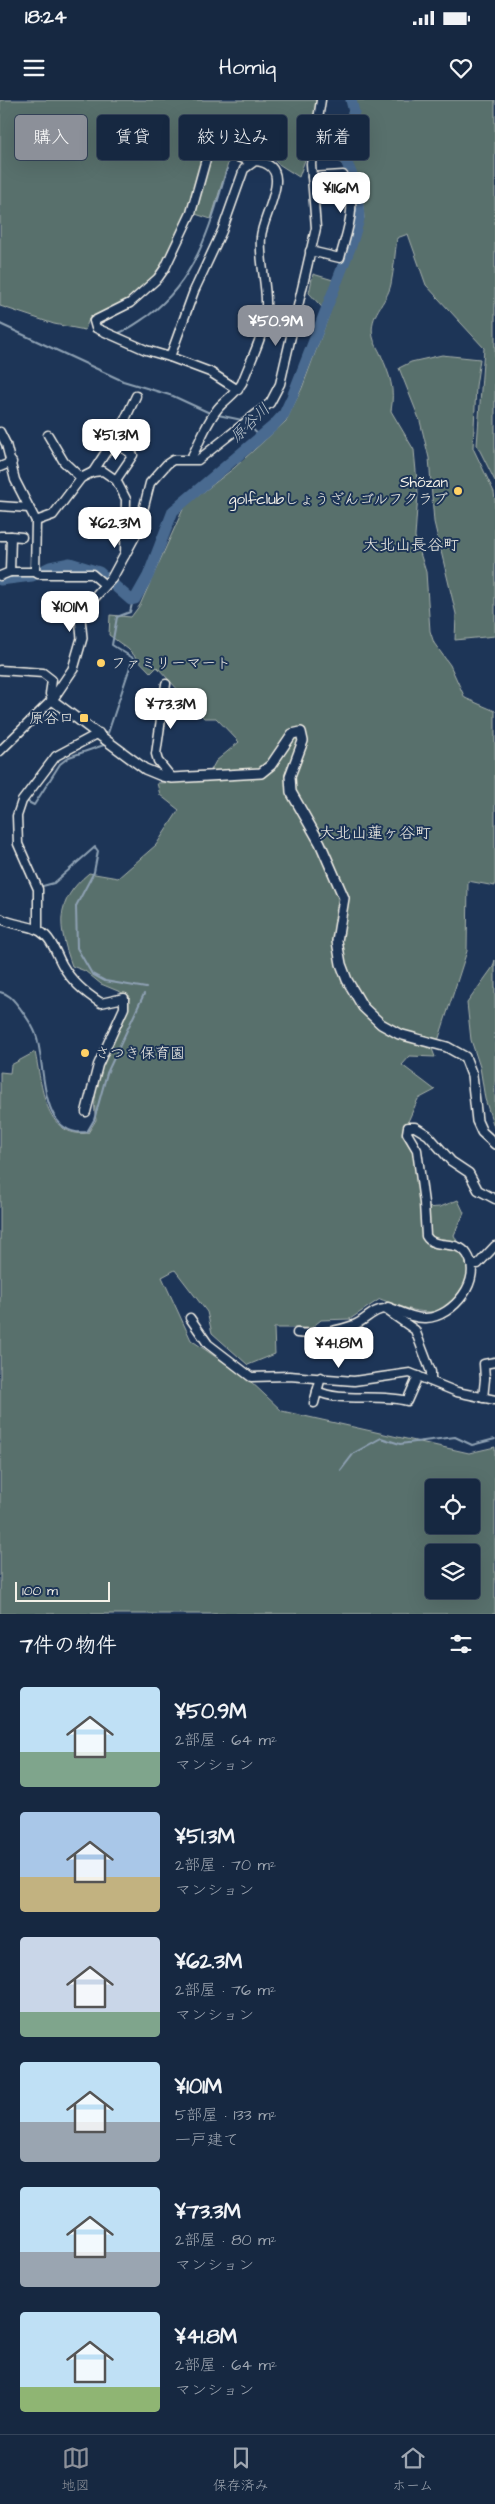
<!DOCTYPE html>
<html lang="ja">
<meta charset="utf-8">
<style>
:root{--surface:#162841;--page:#1f3048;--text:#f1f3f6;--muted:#9ea6b1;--line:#35445a;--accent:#8c9099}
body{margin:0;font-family:"Architects Daughter","Klee One",sans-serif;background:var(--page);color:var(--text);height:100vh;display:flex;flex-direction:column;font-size:19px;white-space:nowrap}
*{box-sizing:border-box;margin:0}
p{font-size:16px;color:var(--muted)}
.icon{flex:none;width:28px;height:28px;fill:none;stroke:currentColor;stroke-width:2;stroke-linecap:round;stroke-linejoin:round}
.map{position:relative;height:1514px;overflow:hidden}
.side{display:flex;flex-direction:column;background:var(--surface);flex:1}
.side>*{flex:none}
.top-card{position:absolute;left:15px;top:15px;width:465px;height:45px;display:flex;gap:10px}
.buttons{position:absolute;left:425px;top:1379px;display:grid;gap:10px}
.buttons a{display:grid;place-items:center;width:55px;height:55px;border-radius:5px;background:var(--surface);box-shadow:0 5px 20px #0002,0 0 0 1px var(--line);font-size:25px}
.scale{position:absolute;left:15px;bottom:12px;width:95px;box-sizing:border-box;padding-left:5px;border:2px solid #f4f1e8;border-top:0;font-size:14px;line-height:18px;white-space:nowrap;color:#f4f1e8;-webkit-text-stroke:4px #1d3557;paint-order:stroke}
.price{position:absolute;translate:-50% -42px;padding:0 11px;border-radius:10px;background:#fff;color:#222;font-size:16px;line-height:32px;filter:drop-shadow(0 1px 2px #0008)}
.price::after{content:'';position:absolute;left:50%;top:30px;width:15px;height:11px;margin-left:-8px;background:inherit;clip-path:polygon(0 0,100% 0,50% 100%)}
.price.active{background:var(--accent);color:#fff}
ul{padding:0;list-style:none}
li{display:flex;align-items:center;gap:15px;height:125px;padding:0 20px}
li span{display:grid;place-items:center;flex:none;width:140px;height:100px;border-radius:5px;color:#555}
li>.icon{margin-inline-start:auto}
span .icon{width:60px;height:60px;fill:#fffc;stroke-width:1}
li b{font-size:21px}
h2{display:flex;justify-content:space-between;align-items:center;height:60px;padding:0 20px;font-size:21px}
.pill{padding:0 18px;border-radius:5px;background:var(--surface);box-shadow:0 5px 20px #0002,0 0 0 1px var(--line);font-size:18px;line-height:45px}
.pill.active{background:var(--accent);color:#fff}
.status{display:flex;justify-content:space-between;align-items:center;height:35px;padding:0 25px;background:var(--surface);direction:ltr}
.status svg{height:14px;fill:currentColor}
header{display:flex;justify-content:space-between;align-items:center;height:65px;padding:0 20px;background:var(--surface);font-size:22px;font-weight:600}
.tabs{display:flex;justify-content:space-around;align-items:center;height:70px;border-top:1px solid var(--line);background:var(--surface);font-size:14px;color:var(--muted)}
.tabs a{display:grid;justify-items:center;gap:2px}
.tabs .active{color:var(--accent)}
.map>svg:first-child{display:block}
</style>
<div class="status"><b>18:24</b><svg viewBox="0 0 49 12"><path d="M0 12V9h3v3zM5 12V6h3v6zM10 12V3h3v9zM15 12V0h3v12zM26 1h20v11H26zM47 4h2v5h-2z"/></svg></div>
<header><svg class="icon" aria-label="menu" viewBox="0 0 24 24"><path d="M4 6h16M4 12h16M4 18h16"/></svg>Homiq<svg class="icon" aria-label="heart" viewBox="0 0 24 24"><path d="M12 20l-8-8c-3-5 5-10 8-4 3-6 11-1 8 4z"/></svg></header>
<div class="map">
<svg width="495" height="1514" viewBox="0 0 495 1514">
<rect width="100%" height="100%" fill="#1d3557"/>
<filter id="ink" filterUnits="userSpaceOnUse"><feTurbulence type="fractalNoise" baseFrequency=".02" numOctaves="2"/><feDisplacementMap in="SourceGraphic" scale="10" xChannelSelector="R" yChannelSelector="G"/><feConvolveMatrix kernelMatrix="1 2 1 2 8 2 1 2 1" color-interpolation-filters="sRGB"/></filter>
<g filter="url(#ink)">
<g fill="#586f6c" stroke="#a6b0aa" fill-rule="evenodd">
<path d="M0 0H317L305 60 299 77 277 63 265 47 234 44 211 119 189 112C160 170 153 192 89 219L85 230 54 224 0 206Z"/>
<path d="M347 0H495V381L477 345 484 248 426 185 408 134 397 138C395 153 394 169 391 184 387 204 368 214 373 237 374 243 379 250 381 255 390 276 395 288 391 311L414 350 418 393 415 437 426 472 430 531 434 543 450 565 465 598 495 611V786L468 781 467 851 438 941 431 946 435 957 410 956 402 965 435 990 418 999 402 1035 416 1057 419 1071 416 1084 422 1096 424 1108 440 1107 458 1100 464 1113 454 1135C458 1144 465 1154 467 1163 471 1180 458 1208 441 1211 420 1215 399 1206 380 1199L350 1219 321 1220 311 1228H274L275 1254 248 1265 212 1233 207 1212 175 1170 162 1177 191 1240 248 1279 282 1311 469 1353 495 1347V1514H0V972L10 973 11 965 35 952C42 984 44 1039 88 1033L96 1020C88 984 116 931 130 896L101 884 85 871 72 866C58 826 54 802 89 773L118 778 156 745 179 710 160 695 157 683 205 681 216 661 239 642 216 618H204L157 567 151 573 128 549 109 535 110 515 131 517 140 505 184 407 234 368 286 321 302 288 329 215 309 193 313 174 333 180 347 168 364 118 361 85 338 60 349 9ZM434 1388H471V1425H434ZM434 1452H471V1490H434Z"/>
<polygon points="442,255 480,259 476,286 473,348 494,392 495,400 495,536 455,540 456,514 434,422 429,358 420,321 399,268 411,262"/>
<polygon points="495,860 495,1030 485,999 480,967 471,940 467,903 493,867"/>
</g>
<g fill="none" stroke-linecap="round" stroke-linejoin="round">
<g stroke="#8ea1b3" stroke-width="2">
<polyline points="0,224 123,281 173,296 212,314"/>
<path d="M116 234C129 230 138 222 149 215 197 179 211 124 227 69"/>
<polyline points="218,315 242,320"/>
<polyline points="249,326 261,337"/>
<polyline points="108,633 133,558 112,545 117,517 130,512 133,500"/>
<polyline points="26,701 34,705 60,664 69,657 104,645"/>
<polyline points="39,787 54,783 95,747 98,751 94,772 76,806 77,848 92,874 105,881 146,888"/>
<path d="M0 892C10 894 14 901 20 908 27 918 36 930 38 942 45 971 41 1038 87 1032L94 1020 107 973 144 894"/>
<polyline points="341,1370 354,1353 381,1338 400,1344 455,1337 472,1345 495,1339"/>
</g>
<polyline stroke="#4a6b90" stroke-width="11" points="0,480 32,476 50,467 70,463 99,472 131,500 135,499 148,476 173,411 273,326 284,314 292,297 352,143 359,119 357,87 344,56 348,42 348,25 354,12 351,0"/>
<g stroke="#f4f1e8" stroke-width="11">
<g id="minor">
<path d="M310 151 340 158C348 127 359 105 343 75L312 77"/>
<polyline points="170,257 146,250 96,228 94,221 130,203 158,178 165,168 191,113 208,52 213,48 217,49 251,62"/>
<polyline points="0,332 6,344 15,380 36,421 53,415 81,378 93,372 103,371 116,380 126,399 125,455"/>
<polyline points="48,335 64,362 81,378"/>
<polyline points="113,341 133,355 116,380"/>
<path d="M191 358C200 342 207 320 220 306 228 298 236 293 242 283 251 259 266 232 266 206 267 184 259 160 261 137 262 115 298 65 255 61L244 69 222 131 194 191 170 257 210 272 238 290"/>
<polyline points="0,367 12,362"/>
<polyline points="93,372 120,330 136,296"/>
<polyline points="0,406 29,408"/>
<polyline points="138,430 150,383 167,364 173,360 198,360 270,303 280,284 316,128 311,64 321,0"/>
<polyline points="0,436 11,436 10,472"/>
<polyline points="11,436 22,437"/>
<polyline points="35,472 36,421"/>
<polyline points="0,476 10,472 35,472 38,474 92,474 105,485"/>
<polyline points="0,570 43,573 52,580 50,594 52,600 0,651"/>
<polyline points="166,584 156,654 158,661 172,678"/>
<path d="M0 818C15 827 33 823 46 836 54 844 57 856 63 866 72 882 85 893 101 903L124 898V908L98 965 86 1012"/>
<polyline points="38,830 38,789 18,744 17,716 22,701 56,656 99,633"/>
<polyline points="471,1164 478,1164 495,1146"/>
<path d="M385 1209 388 1207C400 1211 413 1219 426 1218 453 1217 484 1179 467 1154 457 1139 434 1150 426 1136L424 1103 417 1050 407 1033 408 1027H415L428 1035 451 1061 469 1073 478 1090 495 1099"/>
<polyline points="190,1218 208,1244 251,1277 289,1276 354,1281 410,1273 457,1292 495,1300"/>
<path d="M297 1233C315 1235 337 1231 354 1225 365 1221 373 1209 385 1209L415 1230 431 1272V1281"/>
<path d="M317 1291C340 1303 379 1293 407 1301L418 1276"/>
<polyline points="483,1298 485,1279 484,1264 495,1262"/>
<polyline points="314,1303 321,1277"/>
</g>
</g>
<g stroke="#f4f1e8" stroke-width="12">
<polyline id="tertiary" points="138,430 112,478 82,511 80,518 82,538 73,569 52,600 145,669 162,676 172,678 261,673 271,665 292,634 301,632 303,641 290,676 291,692 320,743 344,798 337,841 341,864 347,880 363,907 381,924 399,934 447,947 465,957 472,975 477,1021 482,1032 495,1044"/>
</g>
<use href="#minor" stroke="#1d3557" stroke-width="8"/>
<use href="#tertiary" stroke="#1d3557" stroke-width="9"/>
</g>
</g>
<g fill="#ffd166" stroke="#1d3557" stroke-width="2">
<circle cx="458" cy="391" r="5"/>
<circle cx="101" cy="563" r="5"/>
<rect x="79" y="613" width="10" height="10" rx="2.5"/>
<circle cx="85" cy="953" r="5"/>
</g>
<g text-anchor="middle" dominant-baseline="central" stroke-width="4" stroke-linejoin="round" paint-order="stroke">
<g font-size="15" fill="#f4f1e8" stroke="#1d3557" text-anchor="end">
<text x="448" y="382">Shõzan<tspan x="448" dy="17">golfclubしょうざんゴルフクラブ</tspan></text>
<text x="111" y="563" text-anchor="start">ファミリーマート</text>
<text x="74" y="618">原谷口</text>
<text x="95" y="953" text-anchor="start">さつき保育園</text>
</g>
<g font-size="16" font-style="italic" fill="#b8c2c9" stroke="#1d3557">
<text transform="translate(250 323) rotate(-44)">原谷川</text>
</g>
<g font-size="16" fill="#f4f1e8" stroke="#1d3557">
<text x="411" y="445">大北山長谷町</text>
<text x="375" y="733">大北山蓮ヶ谷町</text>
</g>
</g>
</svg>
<div class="buttons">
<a><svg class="icon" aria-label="locate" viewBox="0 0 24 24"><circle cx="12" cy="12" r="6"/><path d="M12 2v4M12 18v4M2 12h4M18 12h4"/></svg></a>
<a><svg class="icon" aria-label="layers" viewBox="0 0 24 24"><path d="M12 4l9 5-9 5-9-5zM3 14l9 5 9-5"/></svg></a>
</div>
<div class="scale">100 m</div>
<b class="price" style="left:341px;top:114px">¥116M</b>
<b class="price active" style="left:276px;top:247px">¥50.9M</b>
<b class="price" style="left:116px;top:361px">¥51.3M</b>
<b class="price" style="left:115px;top:449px">¥62.3M</b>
<b class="price" style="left:70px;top:533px">¥101M</b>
<b class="price" style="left:171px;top:630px">¥73.3M</b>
<b class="price" style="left:339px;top:1269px">¥41.8M</b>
<div class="top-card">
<a class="pill active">購入</a>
<a class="pill">賃貸</a>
<a class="pill">絞り込み</a>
<a class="pill">新着</a>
</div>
</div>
<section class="side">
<h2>7件の物件<svg class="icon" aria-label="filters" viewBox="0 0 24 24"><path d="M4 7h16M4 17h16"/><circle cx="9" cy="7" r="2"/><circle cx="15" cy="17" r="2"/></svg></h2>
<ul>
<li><span style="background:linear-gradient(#bfe0f5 65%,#7fa58c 0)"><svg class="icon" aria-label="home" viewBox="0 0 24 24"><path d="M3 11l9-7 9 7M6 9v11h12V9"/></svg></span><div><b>¥50.9M</b><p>2部屋 · 64 m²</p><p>マンション</p></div></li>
<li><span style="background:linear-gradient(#a9c7e8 65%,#c2b280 0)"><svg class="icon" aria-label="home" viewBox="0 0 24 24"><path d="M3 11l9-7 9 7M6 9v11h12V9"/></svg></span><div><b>¥51.3M</b><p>2部屋 · 70 m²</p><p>マンション</p></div></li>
<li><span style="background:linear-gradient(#c9d6e8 75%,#7fa58c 0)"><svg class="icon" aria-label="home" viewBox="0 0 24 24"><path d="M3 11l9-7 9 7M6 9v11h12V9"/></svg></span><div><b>¥62.3M</b><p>2部屋 · 76 m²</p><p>マンション</p></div></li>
<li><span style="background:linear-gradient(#bfe0f5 60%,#9aa5b1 0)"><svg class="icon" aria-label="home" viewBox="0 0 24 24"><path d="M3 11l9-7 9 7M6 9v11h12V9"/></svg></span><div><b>¥101M</b><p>5部屋 · 133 m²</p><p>一戸建て</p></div></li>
<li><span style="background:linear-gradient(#bfe0f5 65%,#9aa5b1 0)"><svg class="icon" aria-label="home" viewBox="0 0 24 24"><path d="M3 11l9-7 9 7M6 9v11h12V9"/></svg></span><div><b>¥73.3M</b><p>2部屋 · 80 m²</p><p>マンション</p></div></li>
<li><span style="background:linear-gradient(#bfe0f5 75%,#8fb573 0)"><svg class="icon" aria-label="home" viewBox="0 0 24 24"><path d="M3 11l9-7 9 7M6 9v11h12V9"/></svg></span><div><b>¥41.8M</b><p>2部屋 · 64 m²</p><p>マンション</p></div></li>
</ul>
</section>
<nav class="tabs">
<a class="active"><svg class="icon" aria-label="map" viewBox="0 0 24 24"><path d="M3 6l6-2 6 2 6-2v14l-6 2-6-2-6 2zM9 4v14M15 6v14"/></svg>地図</a>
<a><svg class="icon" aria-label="saved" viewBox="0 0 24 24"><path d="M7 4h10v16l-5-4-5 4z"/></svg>保存済み</a>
<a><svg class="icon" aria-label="home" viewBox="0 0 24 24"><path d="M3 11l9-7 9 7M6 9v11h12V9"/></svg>ホーム</a>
</nav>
